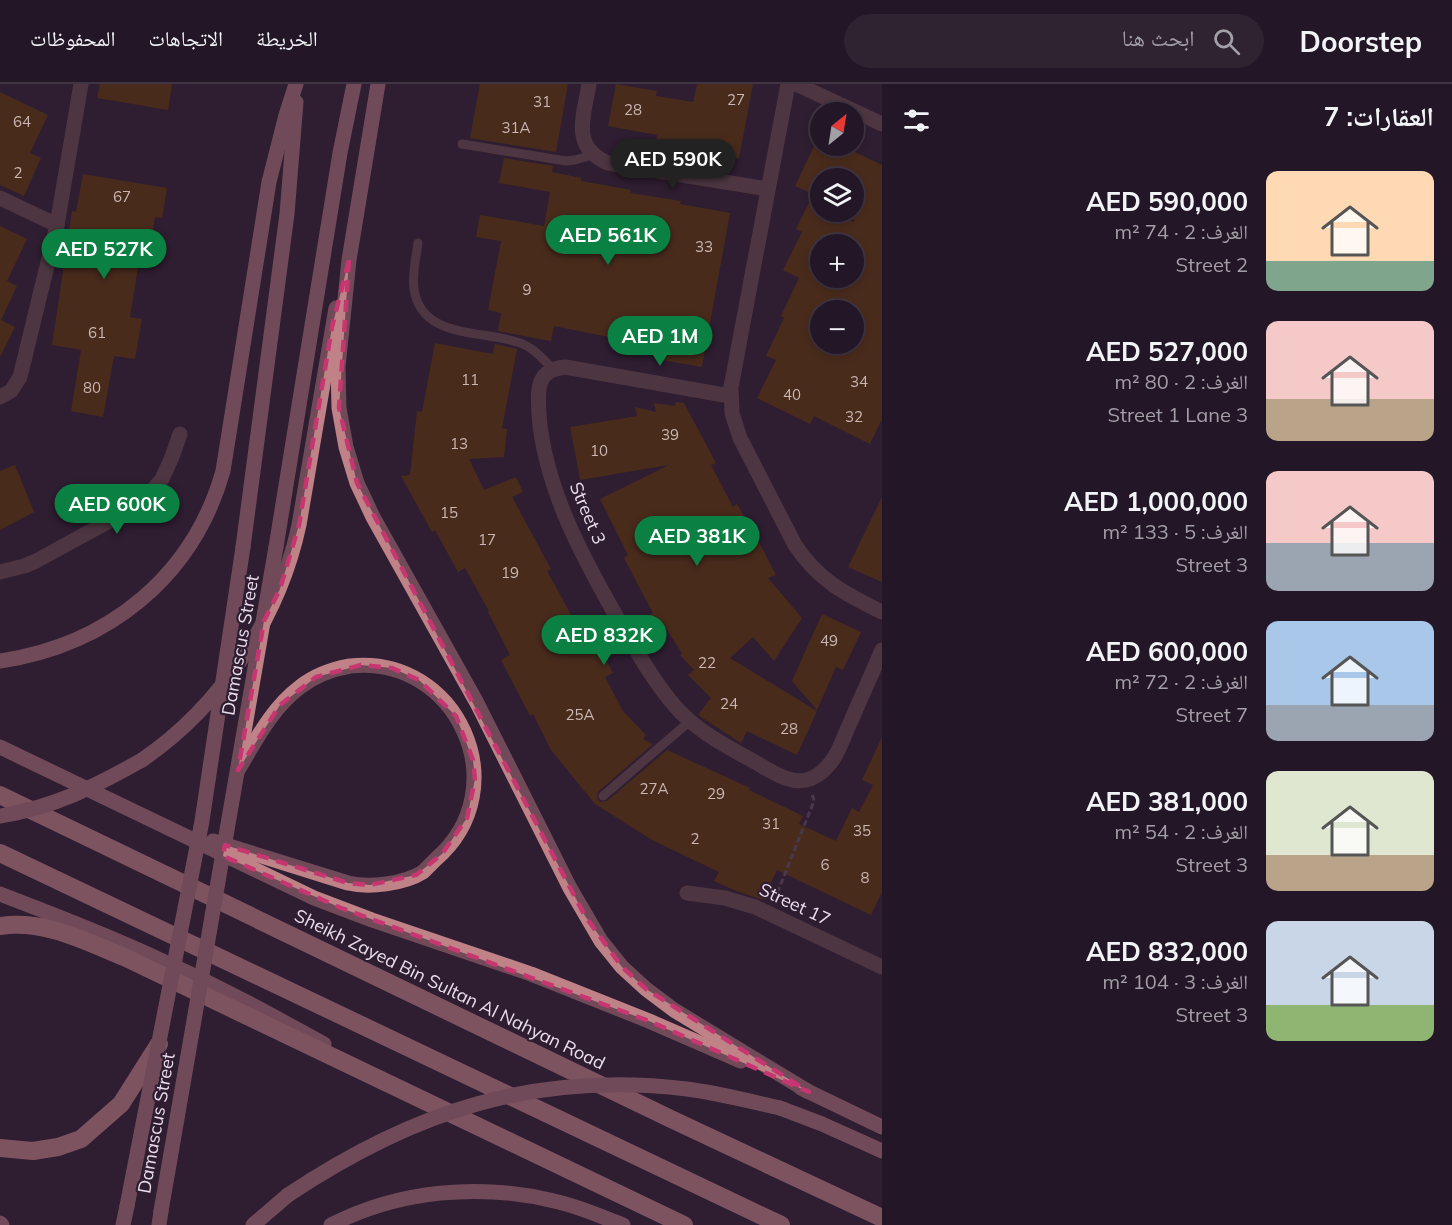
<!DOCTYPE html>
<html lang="ar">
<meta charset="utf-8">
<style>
:root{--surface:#231626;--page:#2f2332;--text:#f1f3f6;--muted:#a39fa7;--line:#403543;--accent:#0b8043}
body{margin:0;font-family:Mulish,"Noto Naskh Arabic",sans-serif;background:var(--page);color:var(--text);direction:rtl;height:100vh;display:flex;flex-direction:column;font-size:22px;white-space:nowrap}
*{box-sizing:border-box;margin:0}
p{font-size:20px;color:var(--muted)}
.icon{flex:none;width:33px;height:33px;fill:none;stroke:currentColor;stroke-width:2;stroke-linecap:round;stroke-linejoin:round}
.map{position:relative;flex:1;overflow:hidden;direction:ltr}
.side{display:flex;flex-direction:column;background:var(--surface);width:570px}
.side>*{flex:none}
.needle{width:39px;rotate:30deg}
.buttons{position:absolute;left:810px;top:18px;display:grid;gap:12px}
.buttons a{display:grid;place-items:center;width:54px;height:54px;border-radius:50%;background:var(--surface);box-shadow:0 3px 9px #0003,0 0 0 2px var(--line);font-size:30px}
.price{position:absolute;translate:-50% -51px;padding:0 14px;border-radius:21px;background:var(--accent);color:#fff;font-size:20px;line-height:39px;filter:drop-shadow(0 2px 3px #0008)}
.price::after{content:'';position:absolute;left:50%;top:36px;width:18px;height:14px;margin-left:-9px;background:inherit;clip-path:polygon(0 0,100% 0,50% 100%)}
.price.on{background:#222;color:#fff}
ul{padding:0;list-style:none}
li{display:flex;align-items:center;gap:18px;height:150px;padding:0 18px}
li span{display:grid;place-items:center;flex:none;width:168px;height:120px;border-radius:12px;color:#555}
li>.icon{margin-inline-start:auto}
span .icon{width:72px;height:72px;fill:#fffc;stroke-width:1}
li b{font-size:26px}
h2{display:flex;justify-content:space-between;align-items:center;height:72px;padding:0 18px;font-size:26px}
header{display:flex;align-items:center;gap:36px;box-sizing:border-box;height:84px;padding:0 30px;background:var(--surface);border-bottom:2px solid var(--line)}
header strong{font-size:28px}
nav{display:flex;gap:33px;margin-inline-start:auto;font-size:21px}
.search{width:420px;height:54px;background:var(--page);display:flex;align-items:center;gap:15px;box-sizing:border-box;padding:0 21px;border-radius:33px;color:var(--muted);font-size:22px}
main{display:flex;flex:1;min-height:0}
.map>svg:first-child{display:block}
</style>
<header>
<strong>Doorstep</strong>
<div class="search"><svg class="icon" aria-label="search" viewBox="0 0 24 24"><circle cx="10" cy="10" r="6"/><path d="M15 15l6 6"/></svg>ابحث هنا</div>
<nav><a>الخريطة</a><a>الاتجاهات</a><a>المحفوظات</a></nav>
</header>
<main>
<section class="side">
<h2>العقارات: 7<svg class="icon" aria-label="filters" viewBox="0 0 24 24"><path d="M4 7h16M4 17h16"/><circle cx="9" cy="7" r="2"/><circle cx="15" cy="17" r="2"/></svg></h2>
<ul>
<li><span style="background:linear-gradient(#ffd9b3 75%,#7fa58c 0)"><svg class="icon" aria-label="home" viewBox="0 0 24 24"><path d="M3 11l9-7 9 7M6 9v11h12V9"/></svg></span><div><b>AED 590,000</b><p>الغرف: 2 · 74 m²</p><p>Street 2</p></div></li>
<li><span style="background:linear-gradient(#f6c9c9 65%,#b9a48a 0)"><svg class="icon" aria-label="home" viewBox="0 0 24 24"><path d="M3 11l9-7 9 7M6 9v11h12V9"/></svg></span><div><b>AED 527,000</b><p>الغرف: 2 · 80 m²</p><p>Street 1 Lane 3</p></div></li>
<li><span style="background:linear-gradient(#f6c9c9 60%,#9aa5b1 0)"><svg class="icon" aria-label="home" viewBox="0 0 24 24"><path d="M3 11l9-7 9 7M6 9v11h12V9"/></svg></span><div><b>AED 1,000,000</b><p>الغرف: 5 · 133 m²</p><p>Street 3</p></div></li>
<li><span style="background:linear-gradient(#a9c7e8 70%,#9aa5b1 0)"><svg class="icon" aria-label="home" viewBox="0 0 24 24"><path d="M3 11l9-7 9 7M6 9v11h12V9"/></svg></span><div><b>AED 600,000</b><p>الغرف: 2 · 72 m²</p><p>Street 7</p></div></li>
<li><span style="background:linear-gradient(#dfe7d0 70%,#b9a48a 0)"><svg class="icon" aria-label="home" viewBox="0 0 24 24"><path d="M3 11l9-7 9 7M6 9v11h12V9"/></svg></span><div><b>AED 381,000</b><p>الغرف: 2 · 54 m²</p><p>Street 3</p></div></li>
<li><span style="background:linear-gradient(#c9d6e8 70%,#8fb573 0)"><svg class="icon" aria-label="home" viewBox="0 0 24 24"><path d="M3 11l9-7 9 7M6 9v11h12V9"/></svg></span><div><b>AED 832,000</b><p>الغرف: 3 · 104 m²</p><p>Street 3</p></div></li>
</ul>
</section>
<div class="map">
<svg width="882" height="1141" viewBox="0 0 882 1141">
<rect width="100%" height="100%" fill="#2f1d32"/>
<g fill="#683d03" fill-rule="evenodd">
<polygon points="100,0 172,0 168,26 97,14"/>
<polygon points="480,0 568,0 556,68 470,54"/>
<polygon points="616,0 657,7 656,12 693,18 697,0 753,0 739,74 655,60 657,51 608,42"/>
<polygon points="0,8 48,31 30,69 41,74 24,112 0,101"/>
<path d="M814 62H842L882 81V335L870 360 814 332 810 340 757 314 776 276 766 272 784 234 781 232 799 194 783 186 802 148 796 145 813 110 795 102ZM820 94H854V138L832 128H820ZM820 160H854V194H820ZM820 226H860L854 240V260H844L840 268 820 260Z"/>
<polygon points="504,74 553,82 552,88 581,94 581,97 631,106 630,109 681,117 680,120 730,129 702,283 662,276 663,270 613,260 614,254 554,242 551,257 498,247 501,229 488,226 501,157 476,153 480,131 544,142 550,108 499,99"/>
<polygon points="83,90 167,104 162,134 155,133 149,173 140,171 130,233 142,235 135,275 114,272 103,333 71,327 81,266 52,261 72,127 76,128"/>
<polygon points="0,142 27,155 7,197 17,202 1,236 15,243 0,273"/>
<polygon points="435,259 493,270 495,260 517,265 502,344 507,345 504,373 469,375 484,406 516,393 523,408 512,413 551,485 547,487 589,563 606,554 614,569 605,574 613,589 605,593 623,627 646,651 643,655 653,660 599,707 597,710 598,716 601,718 607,717 667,666 750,704 749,706 803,732 799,740 836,757 852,724 859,728 873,701 862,696 882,653 882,808 871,831 777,786 763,816 734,806 714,797 719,788 654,757 595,720 551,666 533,630 530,632 501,576 510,571 488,528 489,527 465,484 458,488 435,446 432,448 401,392 410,391 417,327 422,328"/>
<polygon points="676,318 684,319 716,379 711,381 733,423 737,420 745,434 741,443 752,462 759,458 776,491 768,494 802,534 774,577 753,553 730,574 817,627 797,671 747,647 741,659 698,631 711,614 688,591 694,586 680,571 682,569 663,540 658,544 650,531 653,529 624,474 628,471 600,415 669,381 580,396 575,368 577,367 575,368 570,343 637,332 635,323 656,328 654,319 675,322"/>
<polygon points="15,381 34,428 0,446 0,387"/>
<polygon points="882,413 882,498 848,483"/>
<polygon points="822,530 861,548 843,586 836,583 817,626 792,597"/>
</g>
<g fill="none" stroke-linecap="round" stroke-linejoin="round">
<polyline stroke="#68586b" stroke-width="3" stroke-dasharray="6 3" stroke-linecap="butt" points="774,817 814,717 812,709"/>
<g stroke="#725456" stroke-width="9">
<polyline points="462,60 566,77 575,76 592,71"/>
<path d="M418 159C416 173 412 190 414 205 421 255 482 246 517 258 532 262 542 274 553 285"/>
<polyline points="603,712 690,637"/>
</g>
<g stroke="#725456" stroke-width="15">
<path d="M589 0C584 32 570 63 608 79L768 105"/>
<path d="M788 0 731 303 732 329 740 354 795 461C818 496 845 510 882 528"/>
<polyline points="796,0 882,40"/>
<polyline points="0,114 57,141"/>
<path d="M730 312 565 283C535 286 538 307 539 331 545 405 583 474 619 537 636 566 652 595 674 621 696 647 726 662 755 678 771 687 791 702 810 695 820 691 828 683 834 674 841 663 845 649 851 637 861 613 872 590 882 566"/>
<polyline points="0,313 11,307 20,293 57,141 81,0"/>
<polyline points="0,488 24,482 36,477 135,423 146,414 162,395 172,373 180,350"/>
<polyline points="687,809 725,814 755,823 882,883"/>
</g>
<g stroke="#bf8287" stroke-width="15">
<polyline points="378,0 349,176 338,283 339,324 346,363 357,399 373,433 477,619 570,804 601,857 622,883 646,905 674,926 809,1008"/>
<polyline points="243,463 287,130 296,18"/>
<polyline points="276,463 340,69 354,0"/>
<path d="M0 577C108 561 193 493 223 387L269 98 286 31 296 0"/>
<polyline points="0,663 314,814 372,836 531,890 649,937 741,977"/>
<path d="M142 676C221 622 279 534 299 441L336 224"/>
<path d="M213 757 348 799C369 804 404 800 423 788 427 784 432 779 436 775 518 704 457 570 350 582 333 585 314 592 300 603 272 624 256 656 238 686"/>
<path d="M0 810C57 832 114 854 169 880 222 904 273 932 324 960"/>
<polyline points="801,1004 882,1043"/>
<polyline points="780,1024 822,1040 882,1067"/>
<polyline points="0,1139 2,1141"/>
<polyline points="123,1141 127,1122"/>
<polyline points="159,1141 161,1127"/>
<polyline points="253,1141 288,1111"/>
<path d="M331 1141C399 1106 480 1099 554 1117 578 1122 600 1132 623 1141"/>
</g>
<g stroke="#dd949a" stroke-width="18">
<polyline points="0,711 671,1035 882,1134"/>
<polyline points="0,769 781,1141"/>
<path d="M0 842C43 835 85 857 124 873L684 1141"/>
<polyline points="0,1064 33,1067 58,1063 81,1055 121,1020 159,960"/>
</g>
<g stroke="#bf8287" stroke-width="15">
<path d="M0 732C55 723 94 703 142 676"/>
<path d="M288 1111C414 1027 535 987 687 1005 718 1009 749 1017 780 1024"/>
<polyline points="127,1122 202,737 243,463"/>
<polyline points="161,1127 276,463"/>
</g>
</g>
<path d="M0 0H882V1141H0ZM349 176 339 324 357 399 585 832 622 883 646 905 809 1008 649 937 341 824 223 772 225 761 348 799 370 801 416 791 442 770 467 734 475 695 473 676 456 632 419 596 392 584 361 581 316 593 280 621 238 686 264 537 280 505 299 441 332 243Z" fill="#2f1d32" fill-opacity=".55" fill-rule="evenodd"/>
<path fill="none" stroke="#c83671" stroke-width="4.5" stroke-dasharray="12 8" stroke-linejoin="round" d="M349 176 339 324 357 399 585 832 622 883 646 905 809 1008 649 937 341 824 223 772 225 761 348 799 370 801 416 791 442 770 467 734 475 695 473 676 456 632 419 596 392 584 361 581 316 593 280 621 238 686 264 537 280 505 299 441 332 243Z"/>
<g text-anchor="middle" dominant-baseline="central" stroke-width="4.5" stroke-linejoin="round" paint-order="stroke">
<g font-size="15" fill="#cab6b2">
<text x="736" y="15">27</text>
<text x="542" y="17">31</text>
<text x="633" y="25">28</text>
<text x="22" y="37">64</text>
<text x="516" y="43">31A</text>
<text x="18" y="88">2</text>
<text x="122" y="112">67</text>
<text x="704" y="162">33</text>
<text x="527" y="205">9</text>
<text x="97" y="248">61</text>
<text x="470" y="295">11</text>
<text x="859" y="297">34</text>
<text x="92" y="303">80</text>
<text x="792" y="310">40</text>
<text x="854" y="332">32</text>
<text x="670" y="350">39</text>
<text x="459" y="359">13</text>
<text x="599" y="366">10</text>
<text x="449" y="428">15</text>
<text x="487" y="455">17</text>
<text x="510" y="488">19</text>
<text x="829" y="556">49</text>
<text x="707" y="578">22</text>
<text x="729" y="619">24</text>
<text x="580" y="630">25A</text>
<text x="789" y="644">28</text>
<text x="654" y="704">27A</text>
<text x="716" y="709">29</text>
<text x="771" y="739">31</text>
<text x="862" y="746">35</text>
<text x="695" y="754">2</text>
<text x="825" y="780">6</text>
<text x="865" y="793">8</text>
</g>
<g font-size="18" fill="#eadeec" stroke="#2f1d32">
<text transform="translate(588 429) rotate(67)">Street 3</text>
<text transform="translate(240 561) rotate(-80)">Damascus Street</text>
<text transform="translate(795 820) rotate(25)">Street 17</text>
<text transform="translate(450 905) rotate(26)">Sheikh Zayed Bin Sultan Al Nahyan Road</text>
<text transform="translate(156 1039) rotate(-80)">Damascus Street</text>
</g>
</g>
</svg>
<div class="buttons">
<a><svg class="needle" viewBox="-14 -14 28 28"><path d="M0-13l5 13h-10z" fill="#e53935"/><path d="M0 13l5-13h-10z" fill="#a39fa7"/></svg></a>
<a><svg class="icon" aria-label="layers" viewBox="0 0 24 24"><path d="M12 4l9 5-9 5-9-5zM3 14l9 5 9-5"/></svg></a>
<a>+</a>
<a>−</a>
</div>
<b class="price on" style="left:673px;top:106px">AED 590K</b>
<b class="price" style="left:608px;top:182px">AED 561K</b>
<b class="price" style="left:104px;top:196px">AED 527K</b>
<b class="price" style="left:660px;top:283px">AED 1M</b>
<b class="price" style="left:117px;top:451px">AED 600K</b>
<b class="price" style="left:697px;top:483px">AED 381K</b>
<b class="price" style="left:604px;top:582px">AED 832K</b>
</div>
</main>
